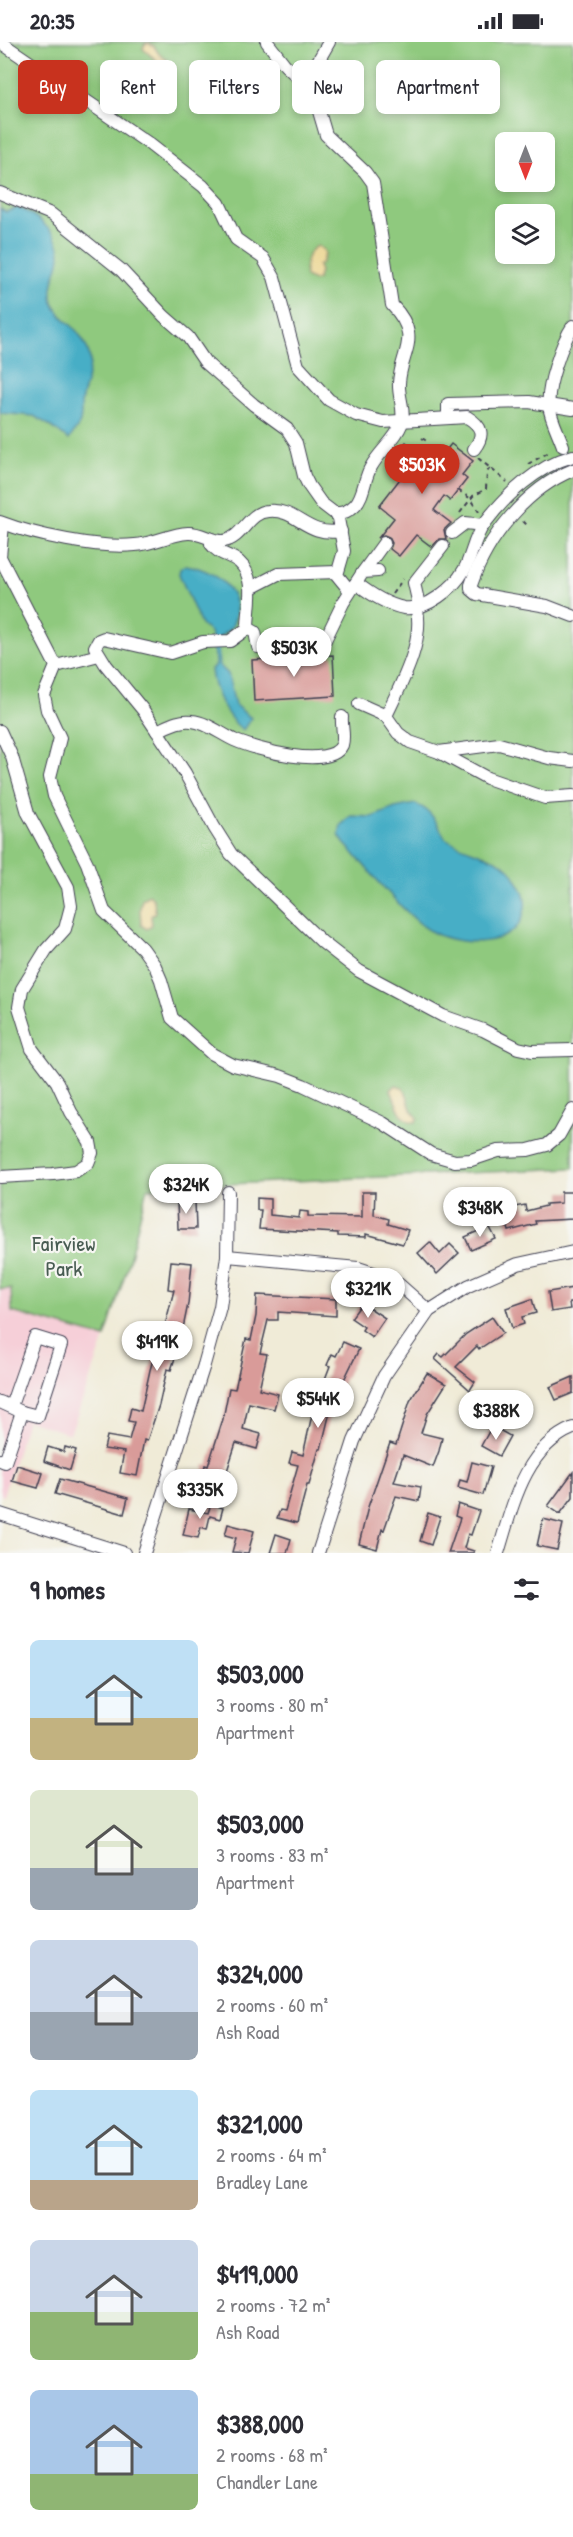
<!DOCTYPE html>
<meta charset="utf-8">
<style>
:root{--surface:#fff;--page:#f2f2f3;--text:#2b2b33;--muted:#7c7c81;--accent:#c8321e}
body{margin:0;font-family:"Patrick Hand",sans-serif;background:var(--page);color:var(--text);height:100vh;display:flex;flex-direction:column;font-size:22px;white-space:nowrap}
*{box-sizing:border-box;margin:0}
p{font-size:20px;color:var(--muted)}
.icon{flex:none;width:33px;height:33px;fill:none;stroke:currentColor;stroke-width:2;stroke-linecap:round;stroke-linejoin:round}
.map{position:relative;height:1511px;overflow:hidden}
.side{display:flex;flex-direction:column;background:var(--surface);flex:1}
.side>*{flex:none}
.banner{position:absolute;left:18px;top:18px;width:537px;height:54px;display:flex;gap:12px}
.needle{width:39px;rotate:180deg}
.tools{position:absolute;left:495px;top:90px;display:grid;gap:12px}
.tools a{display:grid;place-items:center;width:60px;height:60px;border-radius:9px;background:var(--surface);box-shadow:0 3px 9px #0003;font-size:30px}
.price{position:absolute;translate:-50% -51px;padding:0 14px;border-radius:21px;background:#fff;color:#222;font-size:20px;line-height:39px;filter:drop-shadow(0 2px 3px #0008)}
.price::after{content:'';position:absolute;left:50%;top:36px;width:18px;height:14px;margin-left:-9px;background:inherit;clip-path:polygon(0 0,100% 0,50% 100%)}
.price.active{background:var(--accent);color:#fff}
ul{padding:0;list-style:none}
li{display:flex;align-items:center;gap:18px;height:150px;padding:0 30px}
li span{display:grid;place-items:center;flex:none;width:168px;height:120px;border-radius:9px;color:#555}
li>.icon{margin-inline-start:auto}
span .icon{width:72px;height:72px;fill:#fffc;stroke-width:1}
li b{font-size:26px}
h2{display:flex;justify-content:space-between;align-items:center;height:72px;padding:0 30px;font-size:26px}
.pill{padding:0 21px;border-radius:9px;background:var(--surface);box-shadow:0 3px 9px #0003;font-size:21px;line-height:54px}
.pill.active{background:var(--accent);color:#fff}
.status{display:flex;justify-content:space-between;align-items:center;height:42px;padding:0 30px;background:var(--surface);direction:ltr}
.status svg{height:16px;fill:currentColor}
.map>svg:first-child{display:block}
</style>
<div class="status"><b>20:35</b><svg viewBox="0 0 49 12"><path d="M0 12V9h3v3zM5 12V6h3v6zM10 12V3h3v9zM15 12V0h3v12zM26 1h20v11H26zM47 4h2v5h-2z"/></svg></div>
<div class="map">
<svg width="573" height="1511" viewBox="0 0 573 1511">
<rect width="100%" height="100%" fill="#f6f6f2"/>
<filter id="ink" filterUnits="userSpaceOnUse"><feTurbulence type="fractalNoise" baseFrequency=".0167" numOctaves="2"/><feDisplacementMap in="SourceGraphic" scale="12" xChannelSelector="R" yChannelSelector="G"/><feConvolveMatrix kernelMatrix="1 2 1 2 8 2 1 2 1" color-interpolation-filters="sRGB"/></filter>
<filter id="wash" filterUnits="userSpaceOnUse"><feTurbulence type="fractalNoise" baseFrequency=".008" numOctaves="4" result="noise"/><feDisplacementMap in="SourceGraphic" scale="24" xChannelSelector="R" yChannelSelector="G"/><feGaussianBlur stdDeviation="1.35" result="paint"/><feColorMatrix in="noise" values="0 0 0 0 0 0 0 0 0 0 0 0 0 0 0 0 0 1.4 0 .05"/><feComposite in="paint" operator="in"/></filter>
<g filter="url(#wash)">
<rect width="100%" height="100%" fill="#f0ebd7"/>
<polygon fill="#f6cfd8" points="0,1247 11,1247 12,1270 105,1296 70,1392 27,1378 3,1454 0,1453"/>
<path fill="#8fc97e" stroke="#58765c" stroke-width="1.5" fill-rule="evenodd" d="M0 0H573V1126L147 1146 128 1223 105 1296 12 1270 11 1247H0ZM506 100H544V140H506ZM506 172H544V212H506Z"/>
<g fill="#eeda9e" stroke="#887e6c" stroke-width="1.5">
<polygon points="148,1 154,4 159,12 167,18 167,23 171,27 169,33 165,34 158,30 156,18 143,7 144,3"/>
<path d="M318 204 324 208 325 212 322 221 318 224 320 229 318 237 314 239 305 235C305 224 305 209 318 204Z"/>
<polygon points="149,853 154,858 155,870 151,874 152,883 147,887 141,883 140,867 142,857"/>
<path d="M396 1043C409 1046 407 1058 411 1067 413 1071 416 1073 418 1076L416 1080C401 1081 396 1060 391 1048Z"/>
</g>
<g fill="#47aec6" stroke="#346880" stroke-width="1.5">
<path d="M18 166C38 173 65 196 59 220 56 233 49 245 53 260 58 274 71 281 79 292 98 319 88 328 82 356 80 363 82 372 80 379 79 386 72 391 69 398L49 383 34 374 0 371V167L6 170Z"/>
<path d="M186 523C215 528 246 550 233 582 230 589 224 590 220 595 216 601 219 616 219 623L228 632 235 663 251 676 243 688C226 676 212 647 211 627L216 623V619L210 590 201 583 179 532 180 527Z"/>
<path d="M415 762C432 768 437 781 445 796 463 808 491 812 507 825 513 829 516 838 520 844 526 854 527 863 523 874 512 906 460 904 434 891 408 878 366 824 344 801L339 793 341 783 351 774 372 775 395 766Z"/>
</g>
<g id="blocks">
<g fill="#d99b99">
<polygon points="406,400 435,422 451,402 473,419 462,433 467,437 450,459 444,454 434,468 451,481 444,488 446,497 439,497 432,505 416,493 399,514 390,507 392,501 389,495 384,493 379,495 394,476 379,464 403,433 389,422 393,416 390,414 398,404 401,406"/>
<polygon points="333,613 335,654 254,659 252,618"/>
<polygon points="362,1150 375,1150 374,1173 389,1177 388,1182 408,1188 403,1202 366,1192 366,1195 338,1194 338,1191 259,1187 261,1168 257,1168 257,1156 270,1157 270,1173 299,1176 300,1169 308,1170 308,1174 362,1175"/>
<polygon points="561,1150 573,1150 573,1177 535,1179 536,1182 509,1189 503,1167 525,1163 526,1169 546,1164 546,1162 561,1161"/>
<polygon points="177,1159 195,1159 196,1187 178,1187"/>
<polygon points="489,1184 496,1197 471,1208 465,1195"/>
<polygon points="430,1200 440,1212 450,1202 459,1211 437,1232 418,1211"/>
<polygon points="171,1219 192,1221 188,1262 180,1301 171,1328 167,1327 159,1363 147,1399 144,1398 137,1434 120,1431 124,1410 104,1407 107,1394 129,1398 134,1380 128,1379 131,1366 141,1369 150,1328 154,1314 157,1315 174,1248 168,1247"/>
<polygon points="573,1246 573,1261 569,1261 570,1267 551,1270 548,1250"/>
<polygon points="257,1253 336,1257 336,1274 278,1270 278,1278 268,1278 260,1311 267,1312 259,1347 278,1352 274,1367 249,1361 243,1387 261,1392 257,1407 236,1401 227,1429 230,1429 227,1442 220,1440 217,1455 199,1451 205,1423 208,1424 223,1377 229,1346 235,1347 246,1297 251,1298 256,1274"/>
<polygon points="532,1257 536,1271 522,1275 524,1282 512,1286 506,1266"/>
<polygon points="362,1261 385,1276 372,1295 362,1288 364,1285 351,1276"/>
<polygon points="492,1275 503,1291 479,1307 477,1304 456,1325 475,1340 470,1348 435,1317 439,1312 443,1315 466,1292"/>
<polygon points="343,1300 359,1307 341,1344 333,1371 330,1370 321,1407 319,1407 309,1443 307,1443 297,1481 277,1476 280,1468 285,1469 298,1423 289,1421 292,1410 303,1413 314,1364 312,1363 319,1344 322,1345 330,1324 327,1323 332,1312 336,1314"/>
<polygon points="427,1331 446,1342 427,1372 421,1391 442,1396 439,1409 433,1425 403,1413 394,1440 421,1445 419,1459 396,1454 384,1488 382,1487 377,1507 359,1502 368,1465 390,1401 396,1403 410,1359"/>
<polygon points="573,1335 573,1351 556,1358 550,1345"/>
<polygon points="492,1384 510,1394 499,1414 481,1404"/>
<polygon points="48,1405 64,1410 65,1405 76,1408 70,1428 44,1419"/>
<polygon points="472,1420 491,1425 483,1453 458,1446 460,1438 467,1440"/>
<polygon points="17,1423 43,1431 38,1446 12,1439"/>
<polygon points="573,1430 573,1455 560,1472 548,1464"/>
<polygon points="60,1437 128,1456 124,1472 55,1452"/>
<polygon points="211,1462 223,1466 220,1477 210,1474 207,1487 201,1485 198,1496 183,1493 189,1467 208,1471"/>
<polygon points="458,1462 479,1469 471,1493 468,1492 464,1506 474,1509 474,1511 448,1511 460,1476 455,1474"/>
<polygon points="428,1471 440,1475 431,1503 420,1499"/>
<polygon points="543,1477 563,1482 557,1508 537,1504"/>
<polygon points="228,1482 254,1489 248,1511 232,1510 236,1496 225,1493"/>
<polygon points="276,1492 291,1497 287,1511 270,1511"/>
</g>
</g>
</g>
<g filter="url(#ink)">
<use href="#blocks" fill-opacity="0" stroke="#414052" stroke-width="1.5"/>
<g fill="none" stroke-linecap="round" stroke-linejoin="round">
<g stroke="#414052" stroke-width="14">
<g id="minor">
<path d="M0 0 148 101 203 144 219 161 236 197 263 216 274 235 298 324 329 358 356 373 383 380 467 375C482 384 485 393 474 407"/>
<polyline points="310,45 313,28 329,0"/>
<path d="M0 151 51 172 121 228 164 274 188 295 205 320 254 363 287 387 296 401 304 434 309 444 321 461 334 471C342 472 349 469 355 463 364 454 364 436 371 425 379 410 395 398 401 383 406 369 398 355 399 341 401 308 423 296 392 263L373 141 365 130 326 93 313 49 285 23 267 0"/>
<polyline points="448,375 448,362 529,360 573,367"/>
<path d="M563 404C559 392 551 378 549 364 546 346 562 300 573 284"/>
<path d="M573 428C526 447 487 496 471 543V547L477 552 547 564 573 574"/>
<polyline points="337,471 344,509 337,533 350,549"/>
<path d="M0 480C34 493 99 507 135 503 153 502 170 492 188 491 201 490 211 500 224 499 243 496 248 470 268 469 297 466 305 495 341 489"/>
<polyline points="3,482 0,515 56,624 44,653 47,668 60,696 50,735 54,754 87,821 104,869 143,907 155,924 161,938 172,976 212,1012 233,1023 280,1034 303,1043 383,1081 431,1112 455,1119 471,1118 498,1109 528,1108 547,1103 559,1093 573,1068"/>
<polyline points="452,491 465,481 484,483"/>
<path d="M211 498V502C220 514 229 512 239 520 257 536 248 565 248 586"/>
<polyline points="363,530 384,501"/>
<path d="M356 541C369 551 387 563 404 566 426 569 454 546 464 528 472 514 474 495 484 482 506 453 537 424 573 414"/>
<polyline points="251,546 278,532 337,530"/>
<polyline points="419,563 414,541 443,504"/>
<polyline points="248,586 230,599 203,600 170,611 104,596 99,598 95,605 106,623 143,668 185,731 214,785 231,812 322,900 359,929 443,974 483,988 518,1006 532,1009 573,1008"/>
<polyline points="248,586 255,590 258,605 323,602 343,561 363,530 378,529"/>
<polyline points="56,624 99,613"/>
<polyline points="359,662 386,674 398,691 410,700 439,710 487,736 545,756 573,754"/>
<path d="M386 674C400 644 426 598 416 564"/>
<polyline points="0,689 12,715 28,771 68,845 71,864 65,887 46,908 22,947 19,965 32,1007 57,1040 71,1070 90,1100 92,1111 88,1121 76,1129 53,1132 0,1135"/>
<path d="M157 689C168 684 180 677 192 679 206 680 221 692 234 698 254 707 330 729 342 703 345 694 341 684 342 675"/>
<polyline points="439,710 499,702 549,716 573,719"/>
<polyline points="227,1214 358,1226 394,1238 429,1269"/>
<polyline points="0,1360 22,1370 38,1374 61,1303 35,1295 11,1364"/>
<polyline points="0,1418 5,1420 22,1370"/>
<polyline points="0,1472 124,1511"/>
<polyline points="144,1511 204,1323 220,1265 227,1214 228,1150"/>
<polyline points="318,1511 354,1399 384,1334 429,1269 468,1244 518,1222 573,1210"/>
<path d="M498 1511C512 1466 524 1406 573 1386"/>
</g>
</g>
<g stroke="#414052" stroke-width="2" stroke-dasharray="4.5 4.5" stroke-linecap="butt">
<polyline points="422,396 428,400"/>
<polyline points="478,416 507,440"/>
<polyline points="528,422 551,409"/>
<polyline points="458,448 471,457 479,469"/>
<polyline points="460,471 473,454 486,447 487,430 490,426"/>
<polyline points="523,479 529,485"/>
<polyline points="392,552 403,537"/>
</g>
<use href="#minor" stroke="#fff" stroke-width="12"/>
</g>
</g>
<g text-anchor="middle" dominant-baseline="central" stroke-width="4.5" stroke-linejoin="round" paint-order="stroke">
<g font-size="22" fill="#485c52" stroke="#f6f6f2">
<text x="64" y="1201">Fairview<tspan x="64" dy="25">Park</tspan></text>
</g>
</g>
</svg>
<div class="tools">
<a><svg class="needle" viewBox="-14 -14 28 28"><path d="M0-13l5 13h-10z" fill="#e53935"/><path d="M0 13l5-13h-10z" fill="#7c7c81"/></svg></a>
<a><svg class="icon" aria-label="layers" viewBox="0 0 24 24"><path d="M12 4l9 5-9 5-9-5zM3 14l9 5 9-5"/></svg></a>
</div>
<b class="price active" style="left:422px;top:453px">$503K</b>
<b class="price" style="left:294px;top:636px">$503K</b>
<b class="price" style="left:186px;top:1173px">$324K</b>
<b class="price" style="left:480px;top:1196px">$348K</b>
<b class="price" style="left:368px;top:1277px">$321K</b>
<b class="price" style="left:157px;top:1330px">$419K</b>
<b class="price" style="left:318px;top:1387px">$544K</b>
<b class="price" style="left:496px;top:1399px">$388K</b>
<b class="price" style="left:200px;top:1478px">$335K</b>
<div class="banner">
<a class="pill active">Buy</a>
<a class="pill">Rent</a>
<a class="pill">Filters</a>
<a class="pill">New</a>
<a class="pill">Apartment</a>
</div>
</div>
<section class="side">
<h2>9 homes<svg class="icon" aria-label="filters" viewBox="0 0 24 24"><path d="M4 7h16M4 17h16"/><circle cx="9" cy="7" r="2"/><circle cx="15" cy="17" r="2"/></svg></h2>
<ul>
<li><span style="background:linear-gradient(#bfe0f5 65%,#c2b280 0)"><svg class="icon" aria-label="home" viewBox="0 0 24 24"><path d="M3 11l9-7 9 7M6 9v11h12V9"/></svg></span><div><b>$503,000</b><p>3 rooms · 80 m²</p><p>Apartment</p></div></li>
<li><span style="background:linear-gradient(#dfe7d0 65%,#9aa5b1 0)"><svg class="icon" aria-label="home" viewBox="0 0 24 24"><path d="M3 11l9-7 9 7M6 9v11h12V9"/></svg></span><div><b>$503,000</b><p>3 rooms · 83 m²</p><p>Apartment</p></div></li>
<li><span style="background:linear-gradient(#c9d6e8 60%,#9aa5b1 0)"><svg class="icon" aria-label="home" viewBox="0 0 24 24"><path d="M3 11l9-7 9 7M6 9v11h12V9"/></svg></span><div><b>$324,000</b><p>2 rooms · 60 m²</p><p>Ash Road</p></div></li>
<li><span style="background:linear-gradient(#bfe0f5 75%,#b9a48a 0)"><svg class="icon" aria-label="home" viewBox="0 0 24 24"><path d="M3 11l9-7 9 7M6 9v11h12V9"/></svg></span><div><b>$321,000</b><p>2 rooms · 64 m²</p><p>Bradley Lane</p></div></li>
<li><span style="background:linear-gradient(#c9d6e8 60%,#8fb573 0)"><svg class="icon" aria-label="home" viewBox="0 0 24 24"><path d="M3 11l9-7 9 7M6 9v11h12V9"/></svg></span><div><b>$419,000</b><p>2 rooms · 72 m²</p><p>Ash Road</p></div></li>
<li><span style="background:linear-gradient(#a9c7e8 70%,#8fb573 0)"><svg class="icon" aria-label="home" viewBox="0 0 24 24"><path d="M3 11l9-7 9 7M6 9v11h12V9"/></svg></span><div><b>$388,000</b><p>2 rooms · 68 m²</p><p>Chandler Lane</p></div></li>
</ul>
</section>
